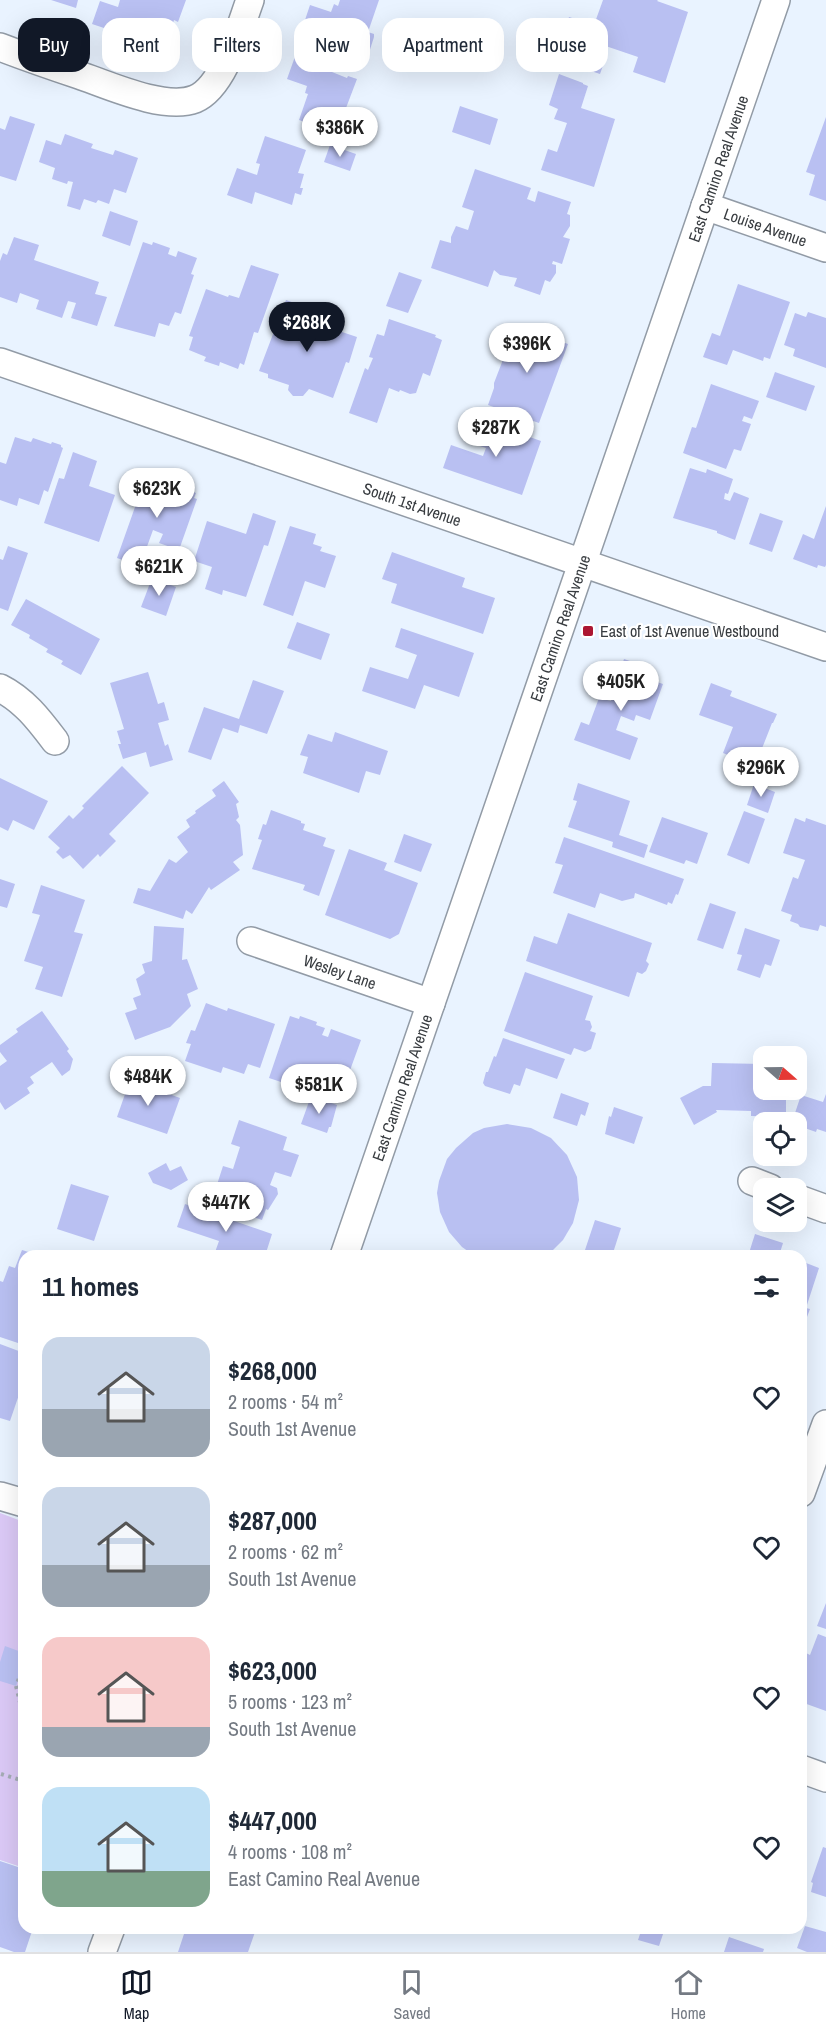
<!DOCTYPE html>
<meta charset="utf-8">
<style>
:root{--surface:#fff;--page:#f2f2f3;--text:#1f2937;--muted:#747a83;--line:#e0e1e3;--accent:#111827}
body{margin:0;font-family:"Archivo Narrow",sans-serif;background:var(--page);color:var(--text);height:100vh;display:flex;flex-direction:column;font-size:22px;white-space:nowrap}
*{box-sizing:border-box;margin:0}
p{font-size:20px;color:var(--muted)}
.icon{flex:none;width:33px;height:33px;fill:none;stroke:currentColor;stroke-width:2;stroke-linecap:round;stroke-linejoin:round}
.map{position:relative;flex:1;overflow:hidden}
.drawer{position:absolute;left:18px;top:1250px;width:789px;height:684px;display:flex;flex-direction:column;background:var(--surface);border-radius:18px;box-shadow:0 6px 24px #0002}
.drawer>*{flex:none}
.top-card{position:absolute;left:18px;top:18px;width:790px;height:54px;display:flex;gap:12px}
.needle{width:39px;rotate:110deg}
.buttons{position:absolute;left:753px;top:1046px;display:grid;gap:12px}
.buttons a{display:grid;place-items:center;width:54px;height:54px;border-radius:12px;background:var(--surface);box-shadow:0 6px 24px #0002;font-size:30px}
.price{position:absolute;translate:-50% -51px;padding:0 14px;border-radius:21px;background:#fff;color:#222;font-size:20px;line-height:39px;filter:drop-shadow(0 2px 3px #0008)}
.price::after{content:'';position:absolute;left:50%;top:36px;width:18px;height:14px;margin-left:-9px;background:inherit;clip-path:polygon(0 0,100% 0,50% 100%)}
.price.active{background:var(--accent);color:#fff}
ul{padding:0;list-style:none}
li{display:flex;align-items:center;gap:18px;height:150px;padding:0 24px}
li span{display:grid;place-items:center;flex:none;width:168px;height:120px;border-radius:18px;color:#555}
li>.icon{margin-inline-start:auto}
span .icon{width:72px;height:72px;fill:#fffc;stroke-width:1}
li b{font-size:26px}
h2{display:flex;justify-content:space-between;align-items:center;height:72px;padding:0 24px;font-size:26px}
.chip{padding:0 21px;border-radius:18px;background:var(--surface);box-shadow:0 6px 24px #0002;font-size:21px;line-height:54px}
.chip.active{background:var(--accent);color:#fff}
.tab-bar{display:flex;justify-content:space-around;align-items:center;height:84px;border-top:2px solid var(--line);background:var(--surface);font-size:16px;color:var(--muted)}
.tab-bar a{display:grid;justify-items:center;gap:3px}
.tab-bar .active{color:var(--accent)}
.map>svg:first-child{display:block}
</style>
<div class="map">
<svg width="826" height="1952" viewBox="0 0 826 1952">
<rect width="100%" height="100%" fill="#e9f3ff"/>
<polygon fill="#dbc9f6" points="0,1513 24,1522 24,1868 0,1860"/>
<g fill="#b9c0f2">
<polygon points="51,0 78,0 76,8"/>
<polygon points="120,0 186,0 178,22 174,20 165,47 120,31 119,33 92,24 100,1 118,7"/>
<polygon points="340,0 379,0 368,32 374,34 374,37 367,59 353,55 356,44 330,35 326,44 300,35 310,5 331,12 334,4 338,6"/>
<polygon points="603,0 658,0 657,1 688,12 665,83 633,72 638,57 588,40 587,44 608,51 600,74 555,59 569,17 594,25"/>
<polygon points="297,51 319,60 318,64 323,66 322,68 347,78 348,76 357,79 346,108 343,107 336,127 323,122 321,128 299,120 308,94 305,93 307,86 287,79"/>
<polygon points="559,74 583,83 583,84 588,86 581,108 615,119 594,187 541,170 548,149 557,152 567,123 554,119 558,109 549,105"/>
<polygon points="460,106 498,119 490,145 452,132"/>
<polygon points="10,116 35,124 16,181 0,176 0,128 5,130"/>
<polygon points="826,117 826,201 809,195 815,175 806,172"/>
<polygon points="65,134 93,144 91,148 113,155 115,150 138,158 126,193 114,189 109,204 98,200 96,203 84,199 80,210 67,206 73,182 68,181 67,184 52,179 55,168 39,162 46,140 61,145"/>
<polygon points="265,136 306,150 298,173 304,174 300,188 303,188 301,195 295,193 292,205 255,192 252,204 227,195 237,168 257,175 260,164 256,163"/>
<polygon points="330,145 356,154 350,171 324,162"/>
<polygon points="475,169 531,188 527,199 535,202 538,191 571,202 567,214 570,215 570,226 563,237 570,239 562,264 553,261 552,264 556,265 556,273 550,282 545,280 540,295 514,286 517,278 500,275 494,270 488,287 431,268 440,240 451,243 451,237 456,226 468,230 474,211 462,207"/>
<polygon points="110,211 138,221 130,246 102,236"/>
<polygon points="14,237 39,245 34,260 99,282 95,294 107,297 97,326 71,318 76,303 68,301 62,318 36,309 39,300 20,293 17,303 0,297 0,261 3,253 7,255"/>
<polygon points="143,242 152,245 153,242 170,248 168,254 176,257 178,251 197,258 191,274 194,275 181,314 175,312 169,326 159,323 155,337 114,326"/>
<polygon points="251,265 279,274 258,333 254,332 244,365 240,363 238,369 220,362 219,366 204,361 206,357 189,350 193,337 189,336 206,289 228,297 229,295 239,298"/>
<polygon points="399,272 422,280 408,313 386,306"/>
<polygon points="738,284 790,302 770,359 764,357 763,361 733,350 727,365 703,357 712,333 720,336"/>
<polygon points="286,300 317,311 313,325 320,327 321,325 357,337 349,363 346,362 333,398 309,389 303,396 293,396 288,390 289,385 268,378 268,374 259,371"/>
<polygon points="808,312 826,318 826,368 793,356 795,349 784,345 795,313 806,317"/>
<polygon points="389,319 436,335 435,337 442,340 430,376 423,373 416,393 410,394 400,390 399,392 389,388 377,423 349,413 365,368 368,370 373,358 369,357 377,334 384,336"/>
<polygon points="516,326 568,344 539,423 488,405 494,388 494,383"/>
<polygon points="775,372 815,386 806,411 766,397"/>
<polygon points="711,384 759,401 752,419 744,416 742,421 751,424 741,451 734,449 726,469 683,453 692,427 696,428"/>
<polygon points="479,419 541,441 522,495 443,468 451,445 483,456 486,448 471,443"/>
<polygon points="15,437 31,442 33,438 51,444 52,442 61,445 61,447 63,448 48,492 44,490 39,505 19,498 17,506 0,500 0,462 6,464"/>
<polygon points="73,452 97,461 89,486 115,495 99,542 44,523 59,478 64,479"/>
<polygon points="690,468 706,473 707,469 733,479 728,494 725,493 724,499 730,501 734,492 749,498 735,540 717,533 717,531 673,518"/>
<polygon points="146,476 196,493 194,498 197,499 179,550 159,543 163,534 153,530 140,566 117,558"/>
<polygon points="826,506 826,565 825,567 818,565 817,568 793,559 803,534 814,539"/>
<polygon points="253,513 276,521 268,546 264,545 246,597 223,590 222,595 205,589 212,567 194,561 207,521 246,534"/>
<polygon points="760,513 783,521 772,552 749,544"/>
<polygon points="290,526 316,534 313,544 322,547 320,551 336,556 325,588 305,581 293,616 263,605"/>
<polygon points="8,546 28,553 8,611 0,608 0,559 3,560"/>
<polygon points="392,552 465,578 462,587 495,598 483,634 391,603 397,584 382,579"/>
<polygon points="152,578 176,587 166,616 141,607"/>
<polygon points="26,599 100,639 81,675 61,664 63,661 46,652 48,649 29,638 30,635 11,625"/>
<polygon points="297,622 330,634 321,660 287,648"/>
<polygon points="401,628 474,653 459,697 424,685 415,709 362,691 370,667 408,679 417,655 395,647"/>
<polygon points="624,659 645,666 642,677 663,684 650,720 636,715 634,721 621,716 616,730 638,738 630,760 574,740 581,722 589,725 599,698 611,701"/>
<polygon points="148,672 158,704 164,702 169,720 158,723 165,746 168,744 173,760 150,767 146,752 123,759 118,744 121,744 117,731 124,729 110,683"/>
<polygon points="253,680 284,691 267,734 240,725 238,733 223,728 211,760 188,752 204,707 239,719"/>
<polygon points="711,683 732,691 730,696 777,714 773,723 772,723 750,779 733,773 738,759 723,753 733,727 699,715"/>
<polygon points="335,732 388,751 380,775 366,771 359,793 303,773 308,757 300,755 308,734 332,742"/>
<polygon points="122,766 149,793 109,834 116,841 100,857 98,854 83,869 70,855 63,859 56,852 60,848 48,837 69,815 73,819 84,808 82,806"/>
<polygon points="0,778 48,801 34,830 13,820 8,831 0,827"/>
<polygon points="224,781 239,802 236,804 239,817 236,820 240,825 243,855 233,862 240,870 211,890 209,887 192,914 186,910 183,919 133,903 138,888 150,891 169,859 176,863 188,852 177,837 190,827 186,820 196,813 195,811 216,796 212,790"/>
<polygon points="578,783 630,801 619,835 648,845 644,858 612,847 613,842 568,827 577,801 573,800"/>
<polygon points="754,784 775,792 768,813 747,805"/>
<polygon points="271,810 301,821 301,823 305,824 303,830 326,838 323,846 335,850 319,896 303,890 305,885 252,869 262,840 258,839 263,824 266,825"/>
<polygon points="744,811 765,819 749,864 727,855"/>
<polygon points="662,817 708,833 697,864 686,860 684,864 649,852"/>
<polygon points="795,818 805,822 806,818 826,825 826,927 820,925 818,931 800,927 798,924 790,921 792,915 781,911 793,877 798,879 805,860 783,853"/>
<polygon points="404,834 432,844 421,872 394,862"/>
<polygon points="564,837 684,879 678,895 676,894 672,904 668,902 667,905 635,893 634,898 622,901 600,893 595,908 553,893 563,865 555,863"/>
<polygon points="349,849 387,863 384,870 418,883 399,934 390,939 325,915"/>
<polygon points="0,879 15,884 7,908 0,906"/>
<polygon points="41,885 85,900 74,932 83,934 62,997 35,989 43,967 24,961 40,915 32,913"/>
<polygon points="710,903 736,912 723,949 697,940"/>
<polygon points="568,913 652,943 646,961 649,964 646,971 642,974 637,972 629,997 526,961 534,936 557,944"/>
<polygon points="154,926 184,928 182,960 187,959 198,989 187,994 191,1006 170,1027 135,1040 125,1013 137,1009 133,998 141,995 136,979 145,973 142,964 152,961"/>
<polygon points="745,928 780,940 771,966 765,964 760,978 737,970 742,955 737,954"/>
<polygon points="525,972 593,996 585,1020 590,1021 592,1027 590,1031 596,1033 591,1049 585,1052 574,1048 571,1055 504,1031"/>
<polygon points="206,1003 227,1011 228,1008 275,1024 260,1068 248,1064 244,1074 223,1067 221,1073 185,1061 191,1044 186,1043 191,1030 195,1031"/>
<polygon points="42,1011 69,1049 67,1051 73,1059 70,1070 62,1076 52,1062 30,1077 34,1083 27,1088 30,1093 5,1110 0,1102 0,1066 7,1061 0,1052 0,1045 18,1032 16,1029"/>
<polygon points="290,1016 299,1019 300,1016 317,1022 316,1025 325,1028 322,1035 328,1037 331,1029 361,1040 341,1095 307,1084 305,1090 269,1078"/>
<polygon points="503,1038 565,1059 557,1079 526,1068 520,1086 514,1084 510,1094 485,1086 483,1083 486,1072 488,1072 494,1056 496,1057"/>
<polygon points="712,1063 764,1064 764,1089 796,1089 796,1095 786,1095 786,1117 751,1116 751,1111 716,1110 717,1112 694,1125 680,1098 703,1086 711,1086"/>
<polygon points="130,1080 180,1098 167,1134 117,1117"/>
<polygon points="561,1093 589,1103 585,1116 581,1114 577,1126 553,1118"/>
<polygon points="826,1094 826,1132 817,1129 816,1132 796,1125 796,1122 792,1122 801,1095 823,1102"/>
<polygon points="311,1096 337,1105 331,1127 329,1127 327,1133 301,1124"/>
<polygon points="614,1107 643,1117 634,1144 605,1134 609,1116 611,1117"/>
<polygon points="239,1120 287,1137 283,1150 299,1155 291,1177 275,1172 270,1185 277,1188 278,1194 268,1210 266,1209 262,1220 211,1203 223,1166 233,1169 240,1147 231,1144"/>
<polygon points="507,1124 531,1128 551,1138 567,1155 577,1177 579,1200 573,1223 563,1240 553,1250 543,1256 475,1256 462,1247 449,1232 440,1212 437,1193 439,1181 447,1159 456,1148 473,1133 484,1128"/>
<polygon points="166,1163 170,1171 181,1166 188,1180 171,1190 153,1183 148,1173"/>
<polygon points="71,1184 109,1196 94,1241 57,1229"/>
<polygon points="185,1204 272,1234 265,1256 214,1255 219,1241 177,1227"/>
<polygon points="595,1220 621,1228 612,1256 583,1256"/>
<polygon points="755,1234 783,1243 779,1256 748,1256"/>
<polygon points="22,1250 38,1255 24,1256 24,1345 0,1337 0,1281 3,1282 9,1266 15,1268"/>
<polygon points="801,1261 819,1268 806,1308 810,1309 801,1333"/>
<polygon points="0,1344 24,1353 24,1380 10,1421 0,1418"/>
<polygon points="826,1603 826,1629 817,1626"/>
<polygon points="818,1634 826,1637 826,1711 801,1702 801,1669 806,1653 810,1655"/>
<polygon points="5,1646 24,1653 24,1665 16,1686 0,1681 0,1662"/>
<polygon points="823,1847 826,1848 826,1897 811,1892 813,1883 811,1882"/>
<polygon points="0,1861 24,1869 24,1928 33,1928 25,1952 14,1952 0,1947"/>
<polygon points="805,1926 826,1932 826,1952 807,1952 797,1948"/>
<polygon points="186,1928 242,1928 255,1932 248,1952 178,1952"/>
<polygon points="642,1928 665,1928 659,1946 638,1940"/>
<polygon points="729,1937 764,1949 763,1952 724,1952"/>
</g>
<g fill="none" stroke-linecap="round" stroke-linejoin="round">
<g stroke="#929ba6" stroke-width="30">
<g id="minor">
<path d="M0 47C26 57 52 66 79 75 108 85 165 111 195 99 224 87 240 27 250 0"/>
<path id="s1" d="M705 206 826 248"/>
<path id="s2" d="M0 362 826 647"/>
<path d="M0 688C24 700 39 720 55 741"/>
<path id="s3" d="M251 941 431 1003"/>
<polyline points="752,1181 770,1188"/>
<polyline points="796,1198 826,1209"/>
<path id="s4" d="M344 1256 776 0"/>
<polyline points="801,1493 826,1424"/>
<polyline points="0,1496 24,1503"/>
<polyline points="801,1769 826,1778"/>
<polyline points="102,1952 111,1928"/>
</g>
</g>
<g stroke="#a4acb5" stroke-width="4" stroke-dasharray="3 4.5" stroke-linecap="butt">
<polyline points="24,1665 16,1686 24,1719"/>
<polyline points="1,1774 24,1781"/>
</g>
<use href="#minor" stroke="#fff" stroke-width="27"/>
</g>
<rect fill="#ac1632" stroke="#fff" stroke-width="2" x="582" y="625" width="12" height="12" rx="3"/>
<g text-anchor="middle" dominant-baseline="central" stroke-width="4.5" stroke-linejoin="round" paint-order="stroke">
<g font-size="16" fill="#383c40" stroke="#fff">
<text stroke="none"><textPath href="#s4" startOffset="1150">East Camino Real Avenue</textPath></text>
<text stroke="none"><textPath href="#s1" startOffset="64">Louise Avenue</textPath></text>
<text stroke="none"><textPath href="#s2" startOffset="436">South 1st Avenue</textPath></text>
<text stroke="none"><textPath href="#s4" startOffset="664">East Camino Real Avenue</textPath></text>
<text stroke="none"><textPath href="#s3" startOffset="94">Wesley Lane</textPath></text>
<text stroke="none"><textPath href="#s4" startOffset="178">East Camino Real Avenue</textPath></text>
</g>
<g font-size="16" fill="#383c40" stroke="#fff" text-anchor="start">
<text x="600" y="631">East of 1st Avenue Westbound</text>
</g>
</g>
</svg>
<div class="buttons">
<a><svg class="needle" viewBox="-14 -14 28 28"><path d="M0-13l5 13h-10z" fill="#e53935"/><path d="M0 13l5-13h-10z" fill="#747a83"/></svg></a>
<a><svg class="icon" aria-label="locate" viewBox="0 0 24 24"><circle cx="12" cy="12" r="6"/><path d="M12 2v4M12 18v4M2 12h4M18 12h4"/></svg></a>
<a><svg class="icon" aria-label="layers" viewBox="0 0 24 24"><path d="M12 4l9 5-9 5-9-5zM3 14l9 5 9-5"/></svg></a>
</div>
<b class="price" style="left:340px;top:158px">$386K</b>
<b class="price active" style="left:307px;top:353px">$268K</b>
<b class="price" style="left:527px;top:374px">$396K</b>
<b class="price" style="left:496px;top:458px">$287K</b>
<b class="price" style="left:157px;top:519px">$623K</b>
<b class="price" style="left:159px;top:597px">$621K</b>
<b class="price" style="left:621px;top:712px">$405K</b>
<b class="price" style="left:761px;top:798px">$296K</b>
<b class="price" style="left:148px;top:1107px">$484K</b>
<b class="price" style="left:319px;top:1115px">$581K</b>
<b class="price" style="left:226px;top:1233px">$447K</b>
<div class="top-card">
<a class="chip active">Buy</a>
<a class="chip">Rent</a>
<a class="chip">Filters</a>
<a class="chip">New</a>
<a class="chip">Apartment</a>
<a class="chip">House</a>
</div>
<section class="drawer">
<h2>11 homes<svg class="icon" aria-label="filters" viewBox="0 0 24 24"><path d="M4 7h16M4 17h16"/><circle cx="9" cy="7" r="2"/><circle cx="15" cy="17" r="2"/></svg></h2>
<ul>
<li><span style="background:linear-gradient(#c9d6e8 60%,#9aa5b1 0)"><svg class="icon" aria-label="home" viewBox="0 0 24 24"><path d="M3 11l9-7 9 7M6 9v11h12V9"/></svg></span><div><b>$268,000</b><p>2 rooms · 54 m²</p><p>South 1st Avenue</p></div><svg class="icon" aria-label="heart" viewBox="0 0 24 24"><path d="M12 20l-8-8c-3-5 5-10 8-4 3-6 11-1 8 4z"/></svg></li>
<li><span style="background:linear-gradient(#c9d6e8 65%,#9aa5b1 0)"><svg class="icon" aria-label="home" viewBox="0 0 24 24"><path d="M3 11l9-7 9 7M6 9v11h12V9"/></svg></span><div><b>$287,000</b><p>2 rooms · 62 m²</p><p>South 1st Avenue</p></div><svg class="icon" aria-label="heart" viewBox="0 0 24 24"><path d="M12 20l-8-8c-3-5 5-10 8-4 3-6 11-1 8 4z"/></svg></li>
<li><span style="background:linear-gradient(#f6c9c9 75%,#9aa5b1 0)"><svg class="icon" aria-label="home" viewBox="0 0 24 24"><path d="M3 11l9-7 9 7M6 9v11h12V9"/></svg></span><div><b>$623,000</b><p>5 rooms · 123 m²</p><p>South 1st Avenue</p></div><svg class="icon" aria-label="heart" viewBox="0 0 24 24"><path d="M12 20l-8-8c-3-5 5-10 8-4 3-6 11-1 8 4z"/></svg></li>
<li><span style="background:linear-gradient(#bfe0f5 70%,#7fa58c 0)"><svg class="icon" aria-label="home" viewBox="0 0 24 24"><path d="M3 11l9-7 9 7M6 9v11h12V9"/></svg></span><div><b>$447,000</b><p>4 rooms · 108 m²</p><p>East Camino Real Avenue</p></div><svg class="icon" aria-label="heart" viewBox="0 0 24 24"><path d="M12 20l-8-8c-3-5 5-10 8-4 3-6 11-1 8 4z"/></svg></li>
</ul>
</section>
</div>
<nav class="tab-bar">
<a class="active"><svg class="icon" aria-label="map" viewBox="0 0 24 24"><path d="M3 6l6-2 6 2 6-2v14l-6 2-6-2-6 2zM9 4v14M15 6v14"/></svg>Map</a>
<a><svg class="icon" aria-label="saved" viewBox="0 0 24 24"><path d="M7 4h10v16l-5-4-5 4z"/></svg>Saved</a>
<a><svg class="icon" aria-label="home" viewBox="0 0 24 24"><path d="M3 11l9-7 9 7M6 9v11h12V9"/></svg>Home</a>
</nav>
